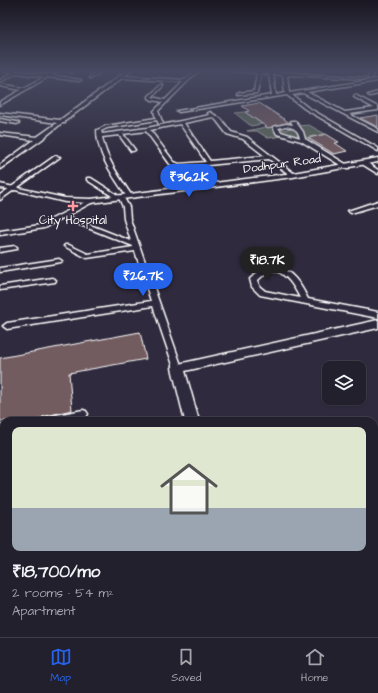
<!DOCTYPE html>
<meta charset="utf-8">
<style>
:root{--surface:#23202e;--page:#2f2d3a;--text:#f1f3f6;--muted:#a3a3aa;--line:#403e4a;--accent:#2563eb}
body{margin:0;font-family:"Architects Daughter",sans-serif;background:var(--page);color:var(--text);height:100vh;display:flex;flex-direction:column;font-size:15px;white-space:nowrap}
*{box-sizing:border-box;margin:0}
p{font-size:13px;color:var(--muted)}
.icon{flex:none;width:22px;height:22px;fill:none;stroke:currentColor;stroke-width:2;stroke-linecap:round;stroke-linejoin:round}
.map{position:relative;flex:1;overflow:hidden}
.panel{position:absolute;left:0px;top:417px;width:378px;height:220px;display:flex;flex-direction:column;background:var(--surface);border-radius:12px 12px 0 0;box-shadow:0 1px 3px #0004,0 0 0 1px var(--line)}
.panel>*{flex:none}
.tools{position:absolute;left:322px;top:361px;display:grid;gap:8px}
.tools a{display:grid;place-items:center;width:44px;height:44px;border-radius:8px;background:var(--surface);box-shadow:0 1px 3px #0004,0 0 0 1px var(--line);font-size:20px}
.price{position:absolute;translate:-50% -34px;padding:0 9px;border-radius:14px;background:var(--accent);color:#fff;font-size:13px;line-height:26px;filter:drop-shadow(0 1px 2px #0008)}
.price::after{content:'';position:absolute;left:50%;top:24px;width:12px;height:9px;margin-left:-6px;background:inherit;clip-path:polygon(0 0,100% 0,50% 100%)}
.price.selected{background:#222;color:#fff}
ul{padding:0;list-style:none}
li{display:grid;align-content:center;gap:8px;height:212px;padding:0 12px}
li span{display:grid;place-items:center;height:124px;border-radius:8px;color:#555}
li>.icon{margin-inline-start:auto}
span .icon{width:72px;height:72px;fill:#fffc;stroke-width:1}
li b{font-size:17px}
.tab-bar{display:flex;justify-content:space-around;align-items:center;height:56px;border-top:1px solid var(--line);background:var(--surface);font-size:11px;color:var(--muted)}
.tab-bar a{display:grid;justify-items:center;gap:2px}
.tab-bar .selected{color:var(--accent)}
.map>svg:first-child{display:block}
</style>
<div class="map">
<svg width="378" height="637" viewBox="0 0 378 637">
<rect width="100%" height="100%" fill="#2f2a3d"/>
<filter id="ink" filterUnits="userSpaceOnUse"><feTurbulence type="fractalNoise" baseFrequency=".025" numOctaves="2"/><feDisplacementMap in="SourceGraphic" scale="8" xChannelSelector="R" yChannelSelector="G"/><feConvolveMatrix kernelMatrix="1 2 1 2 8 2 1 2 1" color-interpolation-filters="sRGB"/></filter>
<g filter="url(#ink)">
<g fill="#5f695d" stroke="#afb4ae">
<polygon points="245,112 262,124 251,126 235,113"/>
<path d="M275 125C280 128 282 131 288 129V127L297 129 301 138 282 135 283 136 268 138 257 131H247Z"/>
<polygon points="309,125 325,134 304,138 298,126"/>
</g>
<g fill="#735c61" stroke="#fff">
<polygon points="259,103 264,106 290,123 286,123 268,128 245,112 249,111 242,106"/>
<polygon points="378,115 378,127 360,118"/>
<polygon points="326,134 339,142 335,143 347,151 334,154 308,138"/>
<polygon points="140,332 146,359 69,373 72,410 46,416 40,419 31,421 0,421 0,358"/>
</g>
<g fill="none" stroke-linecap="round" stroke-linejoin="round">
<g stroke="#fff" stroke-width="3">
<g id="street">
<polygon points="4,71 17,71 47,75 53,71 58,71 51,75 81,80 79,81 48,77 0,105 0,102 21,90 0,86 0,84 24,88 44,77 17,73 0,82 0,80 13,73"/>
<polygon points="70,71 74,71 71,73"/>
<polygon points="98,71 103,71 92,78 90,78 90,76"/>
<path d="M126 71H131L124 76 185 80 194 71H198L158 111 163 124H159L157 120 107 128 101 131 102 134 147 128 210 115 208 113 210 112 221 119 231 132 247 137 296 175 291 176 269 159 178 168 170 164 146 131 123 134 135 150 133 151H131L119 135 102 137C106 159 120 178 132 196L127 197C114 177 97 155 97 130L106 126 156 118 154 111 163 102 152 100 149 98V96L162 84 163 86 152 97 165 100 183 82 122 78 65 121V123H62L41 140 0 169V165L34 140 0 135V133L37 137 57 123 0 115V113L60 120ZM213 117 217 121 227 134 243 139 265 156 210 161 184 123ZM180 124 206 162 179 164 174 162 150 130Z"/>
<path d="M235 71H263L368 78 366 79 287 75 289 93 378 79V81L307 92 345 112 374 108 354 97 355 95 378 107V110L349 114 378 129V132L303 93 292 95 307 107 378 148V151L305 109 287 95 179 112 177 111 272 95 269 74 261 73 257 93 238 95 239 93 254 91 257 73ZM273 74 283 75 285 93 276 95Z"/>
<polygon points="369,71 373,71 372,78 370,79 368,78"/>
<polygon points="378,92 378,94 370,96 368,95"/>
<polygon points="0,119 17,122 19,123 17,124 0,121"/>
<path d="M291 121H295L303 132 305 139 349 166V168H345L301 141 277 134 273 127 286 124 293 125ZM286 126C294 128 298 129 300 138L281 132 278 128Z"/>
<polygon points="55,156 60,157 0,200 0,195"/>
<polygon points="362,162 366,162 378,170 378,174 362,164"/>
<polygon points="87,178 91,178 119,196 123,196 129,207 130,219 182,368 181,370 175,370 174,368 153,306 7,329 3,326 7,323 151,301 135,251 87,258 64,246 65,245 69,245 88,254 133,247 133,246 63,218 44,228 0,235 0,231 40,225 91,199 93,200 93,202 67,216 131,241 124,219 123,207 119,198 115,198 87,180"/>
<polygon points="378,201 378,205 351,213 348,211"/>
<polygon points="15,246 17,247 17,249 0,252 0,248"/>
<polygon points="59,259 62,261 61,262 0,272 0,268"/>
<path d="M274 266C292 270 300 283 308 299L378 312V318L260 295 252 287 250 279 263 268ZM274 270C287 274 294 286 300 298L265 291 259 286 258 280 268 271Z"/>
<polygon points="52,278 56,280 55,282 0,290 0,286"/>
<path d="M83 410 86 411 88 414 86 417C72 422 56 421 41 421L43 418 46 417Z"/>
<polygon points="4,425 4,433 0,434 0,426"/>
<polygon points="4,464 4,474 0,475 0,465"/>
<polygon points="4,566 4,578 0,579 0,567"/>
</g>
</g>
<g stroke="#fff" stroke-width="3">
<g id="secondary">
<polygon points="378,158 378,162 293,177 91,203 65,202 15,190 0,188 0,184 65,198 91,199 293,173"/>
<polygon points="378,320 378,328 185,371 199,421 185,421 172,368 174,365"/>
<polygon points="244,633 262,633 263,637 245,637"/>
</g>
</g>
<use href="#street" fill="#2f2a3d" fill-rule="evenodd"/>
<use href="#secondary" fill="#2f2a3d" fill-rule="evenodd"/>
</g>
</g>
<linearGradient id="sky" x2="0" y2="1"><stop stop-color="#1a1722"/><stop offset="0.44" stop-color="#474a62"/><stop offset="1" stop-color="#474a62" stop-opacity="0"/></linearGradient>
<rect width="378" height="161" fill="url(#sky)"/>
<path fill="#ff9aa2" stroke="#2f2a3d" stroke-width="1.5" d="M71 200h4v4h4v4h-4v4h-4v-4h-4v-4h4z"/>
<g text-anchor="middle" dominant-baseline="central" stroke-width="3" stroke-linejoin="round" paint-order="stroke">
<g font-size="12" fill="#fff" stroke="#2f2a3d">
<text transform="translate(282 164) rotate(-8)">Dodhpur Road</text>
</g>
<g font-size="12" fill="#fff" stroke="#2f2a3d">
<text x="73" y="220">City Hospital</text>
</g>
</g>
</svg>
<div class="tools">
<a><svg class="icon" aria-label="layers" viewBox="0 0 24 24"><path d="M12 4l9 5-9 5-9-5zM3 14l9 5 9-5"/></svg></a>
</div>
<b class="price" style="left:189px;top:198px">₹36.2K</b>
<b class="price selected" style="left:267px;top:281px">₹18.7K</b>
<b class="price" style="left:143px;top:297px">₹26.7K</b>
<section class="panel">
<ul>
<li><span style="background:linear-gradient(#dfe7d0 65%,#9aa5b1 0)"><svg class="icon" aria-label="home" viewBox="0 0 24 24"><path d="M3 11l9-7 9 7M6 9v11h12V9"/></svg></span><div><b>₹18,700/mo</b><p>2 rooms · 54 m²</p><p>Apartment</p></div></li>
</ul>
</section>
</div>
<nav class="tab-bar">
<a class="selected"><svg class="icon" aria-label="map" viewBox="0 0 24 24"><path d="M3 6l6-2 6 2 6-2v14l-6 2-6-2-6 2zM9 4v14M15 6v14"/></svg>Map</a>
<a><svg class="icon" aria-label="saved" viewBox="0 0 24 24"><path d="M7 4h10v16l-5-4-5 4z"/></svg>Saved</a>
<a><svg class="icon" aria-label="home" viewBox="0 0 24 24"><path d="M3 11l9-7 9 7M6 9v11h12V9"/></svg>Home</a>
</nav>
